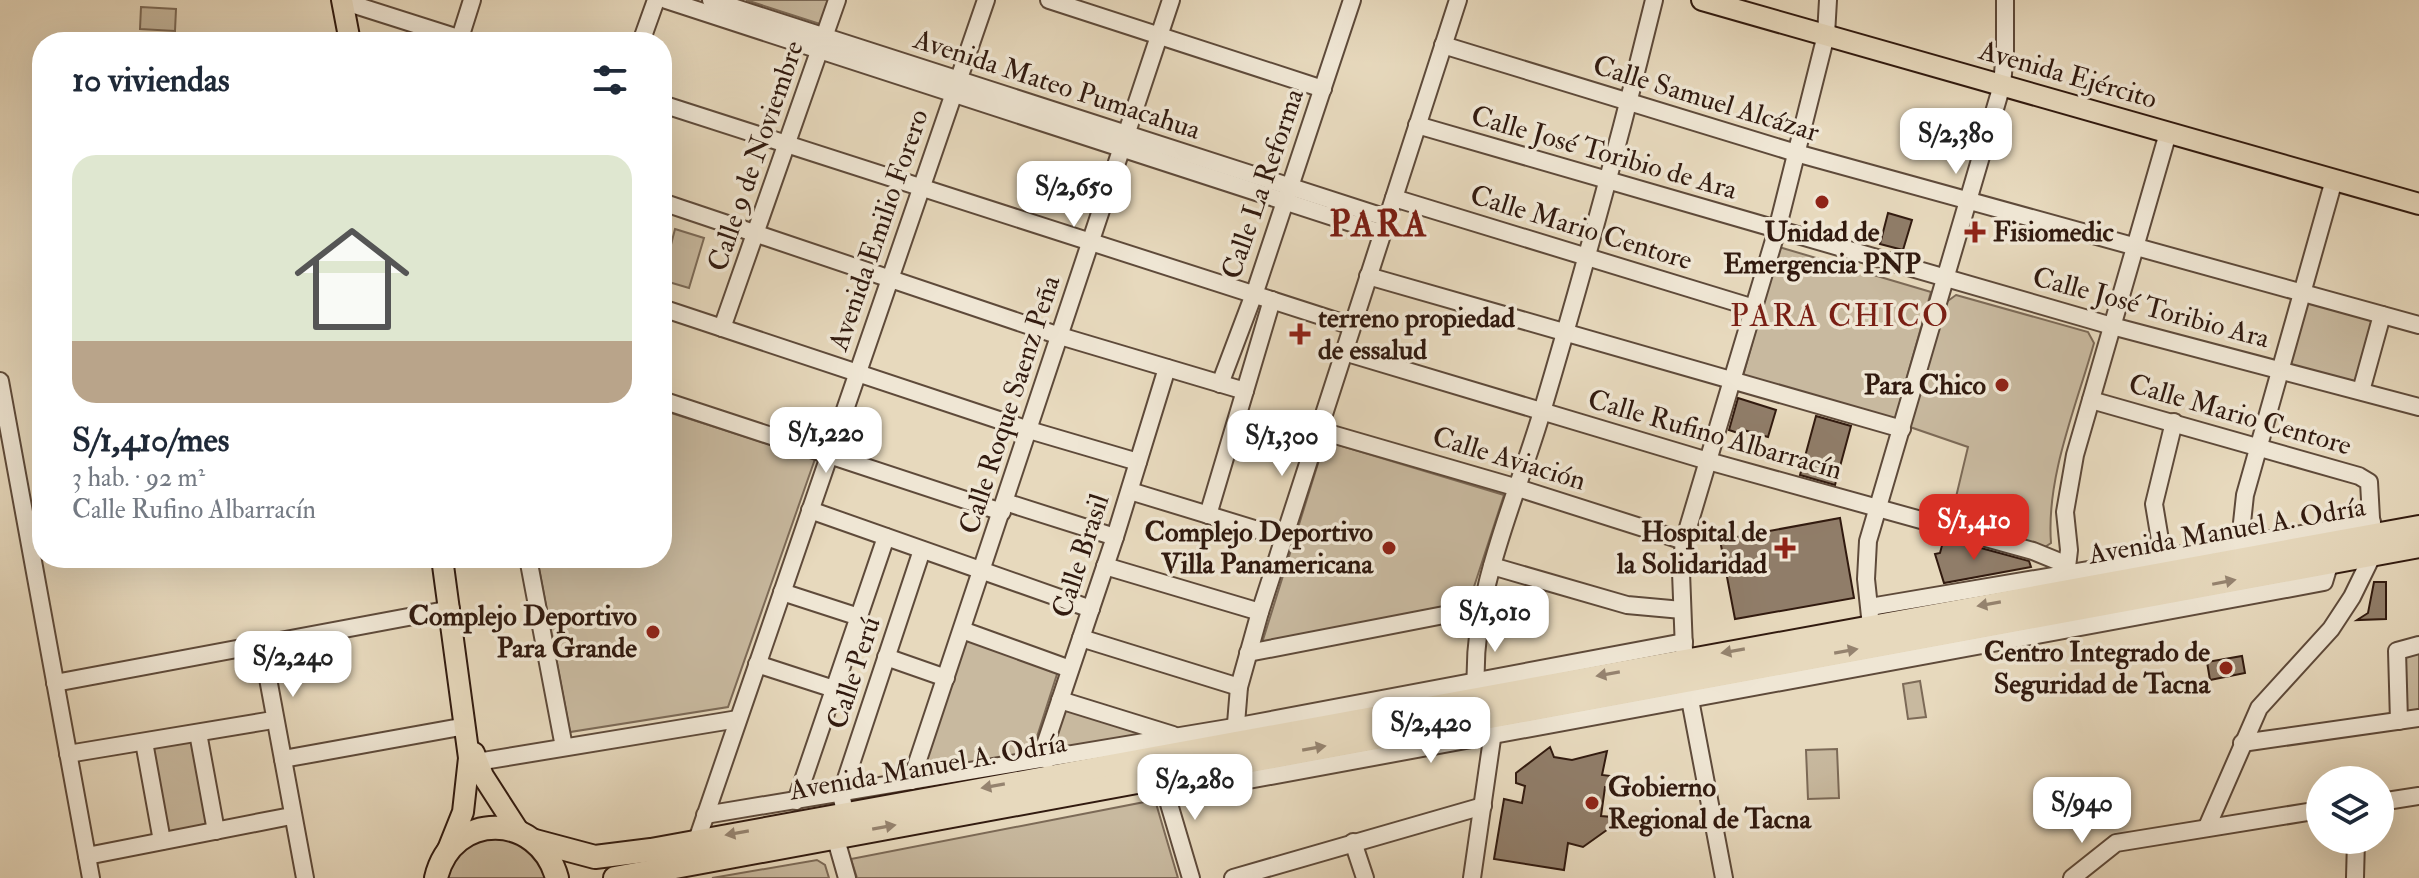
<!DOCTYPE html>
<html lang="es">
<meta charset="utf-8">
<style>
:root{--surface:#fff;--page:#f2f2f3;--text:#1f2937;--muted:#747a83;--line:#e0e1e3;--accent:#d93025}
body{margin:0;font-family:"IM FELL Double Pica",serif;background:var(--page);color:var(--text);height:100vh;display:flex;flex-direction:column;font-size:30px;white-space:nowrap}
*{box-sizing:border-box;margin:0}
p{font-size:26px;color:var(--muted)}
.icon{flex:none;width:44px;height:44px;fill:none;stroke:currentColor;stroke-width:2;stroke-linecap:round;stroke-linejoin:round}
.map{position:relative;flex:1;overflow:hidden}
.drawer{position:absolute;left:32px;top:32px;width:640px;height:536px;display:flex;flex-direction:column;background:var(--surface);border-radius:32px;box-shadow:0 8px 32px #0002}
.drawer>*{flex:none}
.fabs{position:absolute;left:2306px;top:766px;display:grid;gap:16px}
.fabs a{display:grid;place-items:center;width:88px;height:88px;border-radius:50%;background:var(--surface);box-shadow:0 8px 32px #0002;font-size:40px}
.price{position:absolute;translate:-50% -68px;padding:0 18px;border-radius:16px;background:#fff;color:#222;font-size:26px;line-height:52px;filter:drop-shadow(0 2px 4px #0008)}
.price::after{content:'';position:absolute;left:50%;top:48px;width:24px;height:18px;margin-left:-12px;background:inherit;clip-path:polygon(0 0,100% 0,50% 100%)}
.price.on{background:var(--accent);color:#fff}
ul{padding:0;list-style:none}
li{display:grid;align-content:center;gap:16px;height:424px;padding:0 40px}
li+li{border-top:2px solid var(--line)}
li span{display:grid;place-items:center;height:248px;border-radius:24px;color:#555}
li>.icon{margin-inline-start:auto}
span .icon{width:144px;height:144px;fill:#fffc;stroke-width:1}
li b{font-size:34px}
h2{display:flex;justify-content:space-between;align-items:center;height:96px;padding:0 40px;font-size:34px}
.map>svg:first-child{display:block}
</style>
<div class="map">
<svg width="2419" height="878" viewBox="0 0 2419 878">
<rect width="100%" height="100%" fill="#e7d9bd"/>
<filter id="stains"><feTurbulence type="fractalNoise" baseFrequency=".0025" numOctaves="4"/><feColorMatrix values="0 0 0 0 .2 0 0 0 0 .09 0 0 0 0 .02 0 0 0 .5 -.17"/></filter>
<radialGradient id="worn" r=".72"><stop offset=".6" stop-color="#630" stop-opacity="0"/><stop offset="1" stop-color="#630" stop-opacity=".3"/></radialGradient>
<g fill="#c8b99f" stroke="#7c6a57" stroke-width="2">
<polygon points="746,0 831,0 823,25"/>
<polygon points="141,7 176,9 175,31 140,29"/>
<polygon points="675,229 704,238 689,288 662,280"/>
<polygon points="1779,247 1931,292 1895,420 1743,376"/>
<path d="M1956 295 2088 332 2094 343C2076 407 2046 477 2051 543L2045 547 1950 522 1968 447 1910 427 1945 303Z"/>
<polygon points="2305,301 2376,319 2357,384 2288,365"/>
<polygon points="662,410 815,459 728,707 570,732 537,558 662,558"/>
<polygon points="1325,441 1504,495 1469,602 1262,643"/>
<polygon points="966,639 1058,671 1035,743 1037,754 926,774 922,767"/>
<polygon points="2419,652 2419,710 2404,713 2401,655"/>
<polygon points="1920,681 1926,717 1908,719 1903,684"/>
<polygon points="1065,706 1162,733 1051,753"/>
<polygon points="191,739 207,826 166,835 150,747"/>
<polygon points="1837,749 1839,798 1808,799 1806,750"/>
<polygon points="1155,800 1178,878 857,878 851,859"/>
<polygon points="475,836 518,837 551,878 441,878"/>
<polygon points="817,860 825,865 829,878 712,878"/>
</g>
<g fill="#907d69" stroke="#311a0f" stroke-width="2">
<polygon points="1888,213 1912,220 1903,250 1880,244"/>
<polygon points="1738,398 1776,410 1768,437 1740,429 1738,433 1729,430"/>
<polygon points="1816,416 1851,426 1835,485 1800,475"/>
<polygon points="1840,518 1854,598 1735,619 1720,540"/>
<polygon points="1944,538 2029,561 2031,567 1944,583 1935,554 1940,553"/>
<polygon points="2374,582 2386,582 2386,619 2357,620 2368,613"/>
<polygon points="2242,656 2245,673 2210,680 2207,662"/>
<polygon points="1550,747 1554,757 1572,760 1607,751 1602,775 1611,776 1608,787 1605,787 1601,816 1612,817 1611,827 1583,847 1568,843 1564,870 1494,859 1504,799 1522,803 1525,786 1516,783 1516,773"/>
</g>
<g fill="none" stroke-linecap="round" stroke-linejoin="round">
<g stroke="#5e4a3a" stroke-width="20">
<g id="minor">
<polyline points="666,0 1382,233"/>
<polyline points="711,0 1387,218"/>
<polyline points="1049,0 1323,89"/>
<polyline points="342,1 471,42"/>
<polyline points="460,38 472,0"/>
<polyline points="641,42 656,0"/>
<polyline points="1443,45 1796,153 2419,325"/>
<polyline points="662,104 1352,326"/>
<polyline points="1417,125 2112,326 2419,407"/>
<polyline points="1394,198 1754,308"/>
<polyline points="662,202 1060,336 1245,391"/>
<polyline points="1368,276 1902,429"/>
<polyline points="662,308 1029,430 1138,462"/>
<polyline points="722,328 837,0"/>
<polyline points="1344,352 1708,461 2033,551 2060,562 2066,574"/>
<polyline points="0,381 91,878"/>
<polyline points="1220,384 1257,286 1352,0"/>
<polyline points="2361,391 2382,315"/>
<polyline points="662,400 1002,512"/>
<polyline points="2091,400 2359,476 2369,482 2373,554 2352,597 2331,629 2259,708 2207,827"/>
<polyline points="1318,430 1518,488 1684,541"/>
<polyline points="1130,491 1284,538"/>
<polyline points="1005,502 1115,537"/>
<polyline points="810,510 1091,609"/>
<polyline points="1208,515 1272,300"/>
<polyline points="2248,552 2241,532 2245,495 2334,180"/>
<polyline points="528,558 564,747"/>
<polyline points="2164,564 2154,504 2174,422"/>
<polyline points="1105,566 1260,612"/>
<polyline points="1492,566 1627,605 1682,610"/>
<polyline points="2066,576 2069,550 2065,512 2075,455 2168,133"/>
<polyline points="782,592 859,617"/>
<polyline points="1870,607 2372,522"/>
<polyline points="1871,626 1866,579 1868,541 2002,85 2005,51 2005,0"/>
<polyline points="962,630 1070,669"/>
<polyline points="1081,638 1239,687"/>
<polyline points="262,646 305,878"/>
<polyline points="1684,650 1681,572 1684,541 1777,230 1826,35 1828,0"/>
<polyline points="1248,653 1480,608"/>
<polyline points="886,657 946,678"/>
<polyline points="757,664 834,689"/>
<polyline points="55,683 451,609"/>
<path d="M1476 689C1471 593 1514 505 1541 415 1582 277 1620 139 1654 0"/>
<polyline points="1688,689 1724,878"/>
<polyline points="1060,700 1173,735"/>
<polyline points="2399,721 2397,651 2419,645"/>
<polyline points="198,733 216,831"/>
<polyline points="1235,736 1239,687 1260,612 1458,0"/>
<polyline points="144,742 162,841"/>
<polyline points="2242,743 2419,718"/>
<polyline points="68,754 267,721"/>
<polyline points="283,759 466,726"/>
<polyline points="1047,760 1044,748 1115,537 1167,368"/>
<polyline points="477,762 738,719"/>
<polyline points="911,781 1171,0"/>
<polyline points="1164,787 1191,878"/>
<polyline points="1167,795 2324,582 2330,562"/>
<polyline points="796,801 886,537"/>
<polyline points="2380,802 2419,796"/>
<polyline points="843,803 841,794 922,550"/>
<polyline points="705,815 1234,727 1684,642"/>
<polyline points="835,836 847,878"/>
<polyline points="697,840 986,0"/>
<polyline points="1353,842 1365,878"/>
<polyline points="87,856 286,817"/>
<polyline points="1233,878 1483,806"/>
<polyline points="1472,878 1494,725"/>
<polyline points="2072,878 2116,843 2320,810"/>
<polyline points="2355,878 2356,840"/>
</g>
</g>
<g stroke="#311a0f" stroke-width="24">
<g id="major">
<polyline points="342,0 350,42"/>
<polyline points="1702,0 2419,204"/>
<polyline points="442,558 469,758 463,812 447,852"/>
<polyline points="474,753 483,776 519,832"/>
</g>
</g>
<g stroke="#311a0f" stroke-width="26">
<g id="highway">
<polyline points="535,841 595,857 651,850 2419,527"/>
<path d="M436 878C452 810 539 812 557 878"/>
<polyline points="615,878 2419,546"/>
</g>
</g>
<use href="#minor" stroke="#efe6d4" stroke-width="16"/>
<use href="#major" stroke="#e7d9bd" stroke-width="20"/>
<use href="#highway" stroke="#e7d9bd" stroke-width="22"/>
</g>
<defs><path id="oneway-solid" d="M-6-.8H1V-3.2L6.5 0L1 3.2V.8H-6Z" transform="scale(2)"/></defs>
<g fill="#95836f">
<use href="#oneway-solid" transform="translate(2224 582) rotate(-11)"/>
<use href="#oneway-solid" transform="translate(1989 604) rotate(170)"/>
<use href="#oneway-solid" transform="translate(1733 651) rotate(170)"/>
<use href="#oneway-solid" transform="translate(1846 651) rotate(-10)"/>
<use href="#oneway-solid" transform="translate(1608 674) rotate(170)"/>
<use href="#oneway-solid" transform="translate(1314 748) rotate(-10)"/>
<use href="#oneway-solid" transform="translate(993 786) rotate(170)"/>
<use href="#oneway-solid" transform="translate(884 827) rotate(-10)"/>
<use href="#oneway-solid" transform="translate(737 833) rotate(170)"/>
</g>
<g fill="#8f2418" stroke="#efe6d4" stroke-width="3">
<circle cx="1822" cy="202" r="8"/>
<path d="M1971 220h8v8h8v8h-8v8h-8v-8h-8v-8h8z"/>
<path d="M1296 322h8v8h8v8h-8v8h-8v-8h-8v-8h8z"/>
<circle cx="2002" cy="385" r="8"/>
<circle cx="1389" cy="548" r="8"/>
<path d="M1781 536h8v8h8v8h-8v8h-8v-8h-8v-8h8z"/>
<circle cx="653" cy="632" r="8"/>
<circle cx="2226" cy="668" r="8"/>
<circle cx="1592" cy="803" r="8"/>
</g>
<g text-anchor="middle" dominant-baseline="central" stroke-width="7" stroke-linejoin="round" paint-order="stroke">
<g font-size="28" fill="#311a0f" stroke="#efe6d4">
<text transform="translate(2068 75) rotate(16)">Avenida Ejército</text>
<text transform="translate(1057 85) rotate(18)">Avenida Mateo Pumacahua</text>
<text transform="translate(1706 99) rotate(17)">Calle Samuel Alcázar</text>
<text transform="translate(1604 153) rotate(16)">Calle José Toribio de Ara</text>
<text transform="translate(756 156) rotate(-71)">Calle 9 de Noviembre</text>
<text transform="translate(1263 184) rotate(-71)">Calle La Reforma</text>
<text transform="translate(1581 228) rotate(17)">Calle Mario Centore</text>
<text transform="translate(879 230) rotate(-71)">Avenida Emilio Forero</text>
<text transform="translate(2151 308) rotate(15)">Calle José Toribio Ara</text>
<text transform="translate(1010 405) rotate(-72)">Calle Roque Saenz Peña</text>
<text transform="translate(2240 415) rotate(16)">Calle Mario Centore</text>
<text transform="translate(1715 435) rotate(16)">Calle Rufino Albarracín</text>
<text transform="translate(1509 459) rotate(17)">Calle Aviación</text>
<text transform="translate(2227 531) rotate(-10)">Avenida Manuel A. Odría</text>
<text transform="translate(1081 556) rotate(-72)">Calle Brasil</text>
<text transform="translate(854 673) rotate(-72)">Calle Perú</text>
<text transform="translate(928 767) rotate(-10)">Avenida Manuel A. Odría</text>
</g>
<g font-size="28" font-weight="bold" fill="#311a0f" stroke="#efe6d4" text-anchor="end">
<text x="1822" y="232" text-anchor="middle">Unidad de<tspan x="1822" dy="32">Emergencia PNP</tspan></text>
<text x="1993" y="232" text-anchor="start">Fisiomedic</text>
<text x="1318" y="318" text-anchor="start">terreno propiedad<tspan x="1318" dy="32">de essalud</tspan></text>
<text x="1986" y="385">Para Chico</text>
<text x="1373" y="532">Complejo Deportivo<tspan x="1373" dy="32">Villa Panamericana</tspan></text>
<text x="1767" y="532">Hospital de<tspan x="1767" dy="32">la Solidaridad</tspan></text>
<text x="637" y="616">Complejo Deportivo<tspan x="637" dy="32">Para Grande</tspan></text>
<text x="2210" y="652">Centro Integrado de<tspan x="2210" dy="32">Seguridad de Tacna</tspan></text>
<text x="1608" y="787" text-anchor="start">Gobierno<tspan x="1608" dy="32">Regional de Tacna</tspan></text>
</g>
<g font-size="32" letter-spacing="2" fill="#7a1f14" stroke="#efe6d4">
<text x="1840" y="316">PARA CHICO</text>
</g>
<g font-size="36" font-weight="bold" letter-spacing="2" fill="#7a1f14" stroke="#efe6d4">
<text x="1379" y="224">PARA</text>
</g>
</g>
<rect width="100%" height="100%" filter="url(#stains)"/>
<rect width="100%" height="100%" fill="url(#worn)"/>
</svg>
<div class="fabs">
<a><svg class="icon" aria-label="layers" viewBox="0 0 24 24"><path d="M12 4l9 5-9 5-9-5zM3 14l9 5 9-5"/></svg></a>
</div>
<b class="price" style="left:1956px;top:176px">S/2,380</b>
<b class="price" style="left:1074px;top:229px">S/2,650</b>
<b class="price" style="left:826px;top:475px">S/1,220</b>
<b class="price" style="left:1282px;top:478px">S/1,300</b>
<b class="price on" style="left:1974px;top:562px">S/1,410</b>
<b class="price" style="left:1495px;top:654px">S/1,010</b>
<b class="price" style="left:293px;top:699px">S/2,240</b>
<b class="price" style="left:1431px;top:765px">S/2,420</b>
<b class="price" style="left:1195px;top:822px">S/2,280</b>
<b class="price" style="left:2082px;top:845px">S/940</b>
<section class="drawer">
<h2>10 viviendas<svg class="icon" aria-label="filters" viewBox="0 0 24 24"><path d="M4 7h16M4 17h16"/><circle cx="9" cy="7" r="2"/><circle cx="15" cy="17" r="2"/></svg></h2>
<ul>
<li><span style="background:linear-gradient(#dfe7d0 75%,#b9a48a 0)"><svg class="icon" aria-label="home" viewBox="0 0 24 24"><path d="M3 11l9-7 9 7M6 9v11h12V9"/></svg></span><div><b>S/1,410/mes</b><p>3 hab. · 92 m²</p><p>Calle Rufino Albarracín</p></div></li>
</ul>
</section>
</div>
